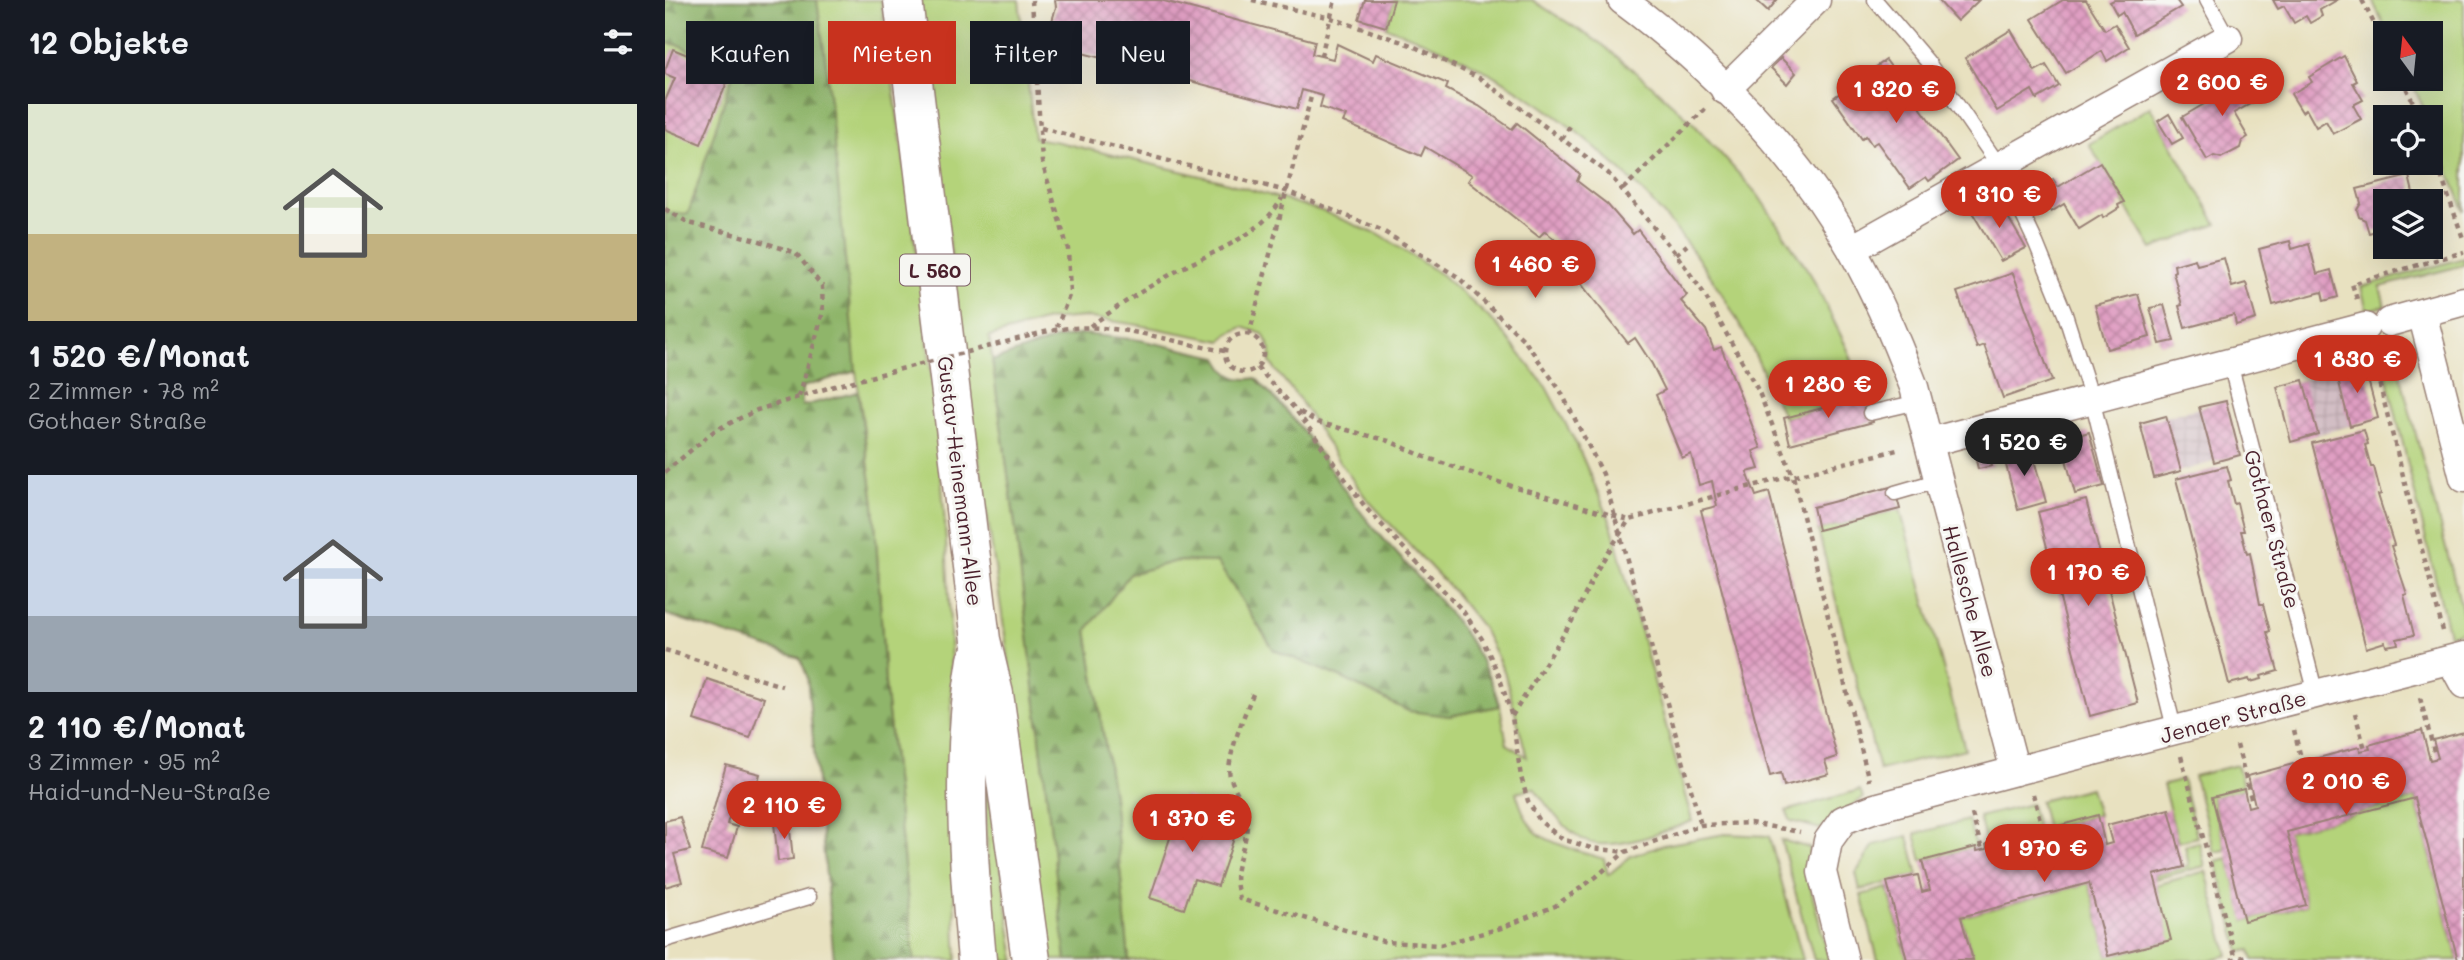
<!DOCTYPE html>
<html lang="de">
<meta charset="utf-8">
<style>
:root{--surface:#171b24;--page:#20242c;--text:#f1f3f6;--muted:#9ea1a6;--accent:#c8321e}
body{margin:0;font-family:Mali,sans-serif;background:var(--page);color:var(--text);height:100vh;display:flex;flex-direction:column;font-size:26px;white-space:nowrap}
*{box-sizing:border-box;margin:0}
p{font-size:23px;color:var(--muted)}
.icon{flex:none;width:38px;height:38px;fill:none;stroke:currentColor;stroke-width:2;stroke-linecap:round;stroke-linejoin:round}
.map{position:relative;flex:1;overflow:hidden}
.sheet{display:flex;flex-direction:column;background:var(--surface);width:665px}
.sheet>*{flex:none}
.banner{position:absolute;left:21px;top:21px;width:665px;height:63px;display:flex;gap:14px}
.needle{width:46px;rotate:345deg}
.tools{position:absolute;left:1708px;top:21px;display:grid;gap:14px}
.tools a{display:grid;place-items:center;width:70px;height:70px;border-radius:0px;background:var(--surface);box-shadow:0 7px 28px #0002;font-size:35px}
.price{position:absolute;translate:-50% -60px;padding:0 16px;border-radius:24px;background:var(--accent);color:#fff;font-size:23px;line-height:46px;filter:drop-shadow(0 2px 4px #0008)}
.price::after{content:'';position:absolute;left:50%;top:42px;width:21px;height:16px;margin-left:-10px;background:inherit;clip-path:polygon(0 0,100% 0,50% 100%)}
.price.current{background:#222;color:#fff}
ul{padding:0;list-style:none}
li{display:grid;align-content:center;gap:14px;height:371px;padding:0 28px}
li span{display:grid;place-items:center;height:217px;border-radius:0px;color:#555}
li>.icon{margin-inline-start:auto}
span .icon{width:126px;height:126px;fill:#fffc;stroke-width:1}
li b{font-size:30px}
h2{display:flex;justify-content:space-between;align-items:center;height:84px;padding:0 28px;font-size:30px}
.tag{padding:0 24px;border-radius:0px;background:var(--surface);box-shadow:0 7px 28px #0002;font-size:24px;line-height:63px}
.tag.current{background:var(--accent);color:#fff}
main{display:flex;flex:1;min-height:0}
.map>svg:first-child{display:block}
</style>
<main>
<section class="sheet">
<h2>12 Objekte<svg class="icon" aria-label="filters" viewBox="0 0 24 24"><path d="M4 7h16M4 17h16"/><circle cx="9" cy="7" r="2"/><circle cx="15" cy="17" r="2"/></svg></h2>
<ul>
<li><span style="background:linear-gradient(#dfe7d0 60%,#c2b280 0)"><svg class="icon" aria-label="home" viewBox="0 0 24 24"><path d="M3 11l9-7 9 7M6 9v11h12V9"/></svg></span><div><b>1 520 €/Monat</b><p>2 Zimmer · 78 m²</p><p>Gothaer Straße</p></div></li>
<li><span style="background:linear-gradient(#c9d6e8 65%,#9aa5b1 0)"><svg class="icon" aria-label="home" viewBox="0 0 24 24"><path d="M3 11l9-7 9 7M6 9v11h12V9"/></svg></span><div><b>2 110 €/Monat</b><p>3 Zimmer · 95 m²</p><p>Haid-und-Neu-Straße</p></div></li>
</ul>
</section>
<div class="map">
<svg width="1799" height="960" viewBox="0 0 1799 960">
<defs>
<pattern id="industrial-grid" width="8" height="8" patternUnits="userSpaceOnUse" patternTransform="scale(1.75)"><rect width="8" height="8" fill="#d2bec4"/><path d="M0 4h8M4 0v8" fill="none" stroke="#b6a3a9"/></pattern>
<pattern id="forest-firs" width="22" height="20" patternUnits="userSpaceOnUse" patternTransform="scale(1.75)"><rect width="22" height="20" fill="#8fb56a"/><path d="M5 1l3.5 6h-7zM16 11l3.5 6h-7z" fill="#779357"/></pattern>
<pattern id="building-cross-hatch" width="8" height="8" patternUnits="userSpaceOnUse" patternTransform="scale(1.75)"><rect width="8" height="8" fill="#e09fc3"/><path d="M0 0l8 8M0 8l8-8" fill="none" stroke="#b8819f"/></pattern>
</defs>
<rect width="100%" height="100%" fill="#f6f6f2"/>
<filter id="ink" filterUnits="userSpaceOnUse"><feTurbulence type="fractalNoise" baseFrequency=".0143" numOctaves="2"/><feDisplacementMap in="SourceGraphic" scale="14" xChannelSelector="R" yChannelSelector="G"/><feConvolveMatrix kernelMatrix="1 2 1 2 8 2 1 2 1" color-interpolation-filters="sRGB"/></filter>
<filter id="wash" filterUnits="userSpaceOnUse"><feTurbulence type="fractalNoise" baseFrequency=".00686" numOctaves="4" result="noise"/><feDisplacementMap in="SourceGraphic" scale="28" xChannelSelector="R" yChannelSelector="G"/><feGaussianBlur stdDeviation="1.57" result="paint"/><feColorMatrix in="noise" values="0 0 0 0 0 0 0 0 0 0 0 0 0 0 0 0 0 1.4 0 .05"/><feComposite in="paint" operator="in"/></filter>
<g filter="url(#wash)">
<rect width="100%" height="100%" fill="#e8e1c0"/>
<g fill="url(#industrial-grid)">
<polygon points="1699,364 1713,418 1626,442 1612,387"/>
<polygon points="1561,401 1575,455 1489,478 1475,423"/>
</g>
<g fill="#b4d37a" stroke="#7f7952" stroke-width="2">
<path d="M0 0H216C244 199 276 399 284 600 289 720 285 840 292 960H249L220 683 209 504 191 371 137 387 0 457Z"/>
<path d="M254 0H354L369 138 393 142 553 180 657 211 716 236 777 275 831 324 881 387 912 445 945 520 1027 821C1001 831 943 855 917 839 896 826 883 807 869 788L851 792C855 806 861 822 871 832 883 843 922 854 939 859L943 875 966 856 998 845 1060 834 1104 836 1138 960H464L448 797 422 630 465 574 511 561 552 562 609 650 677 678 784 716 835 706 842 744 862 757 839 671 817 627 788 591 701 498 671 457 635 400 605 363 606 350 598 334 578 327 563 334 557 341 473 325 420 317 382 320 324 337 350 524 401 960H383L348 688 300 367Z"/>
<path d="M729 0H867L938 45 986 85 1027 122 1093 195 1146 275 1182 348 1201 397 1119 418C1100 376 1082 334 1057 294 980 171 859 74 721 27Z"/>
<polygon points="1707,0 1799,0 1799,211 1766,125 1766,117 1763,117 1745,79 1766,79 1766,33 1723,33"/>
<polygon points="1485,107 1552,224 1487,249 1424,144"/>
<polygon points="1799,258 1799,265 1715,287 1720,306 1702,311 1696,287"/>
<polygon points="1735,332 1744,337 1751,349 1730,355 1799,617 1799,631 1784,635 1712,336"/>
<polygon points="1235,509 1300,749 1214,770 1153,530"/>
<polygon points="320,762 350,960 329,960 322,845"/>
<polygon points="1572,765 1579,789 1547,798 1561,850 1549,852 1529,776"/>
<polygon points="1517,779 1532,837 1513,842 1498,785"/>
<polygon points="1425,788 1433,815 1382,829 1375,801"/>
<polygon points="1195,790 1198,798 1155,829 1126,821 1121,811"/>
<polygon points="1750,798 1793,960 1588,960 1585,950 1575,952 1551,861 1563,858 1580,921 1641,905 1622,832"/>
<polygon points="1366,804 1373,831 1321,844 1314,817"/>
<polygon points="1303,820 1311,847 1257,861 1250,834"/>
<polygon points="1243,836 1253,875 1195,890 1191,873 1209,845"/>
<polygon points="1116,840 1145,848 1143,878 1164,960 1149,960"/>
<polygon points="1534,842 1540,866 1490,879 1489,875 1524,866 1520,846"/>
<polygon points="1541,871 1563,955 1544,960 1308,960 1296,917 1424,883 1443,956 1505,940 1491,885"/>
<polygon points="1223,888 1242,960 1213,960 1196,895"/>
</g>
<g fill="url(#forest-firs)" stroke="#6c6a4a" stroke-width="2">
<polygon points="0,0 152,0 162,71 191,371 137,387 137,406 193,392 209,504 220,683 249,960 169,960 142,676 135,658 0,614 0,212 23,214 69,71 14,45 0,43"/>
<path d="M418 334 475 340 553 357C560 375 572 382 591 378 605 394 621 409 634 426 658 456 678 491 703 521 754 582 811 627 835 706L784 716 743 711 677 678 609 650 552 562 511 561 465 574 422 630 448 797 464 960H401L350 524 327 361 390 339Z"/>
</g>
<g id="blocks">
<g fill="url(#building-cross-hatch)">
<polygon points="390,0 495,0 650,41 647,54 668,59 672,44 708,61 711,54 783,84 781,89 814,106 847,129 852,123 915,174 912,181 942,204 968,234 973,230 1022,295 1016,301 1041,330 1049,350 1056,347 1096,448 1088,451 1094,469 1082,472 1091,496 1104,492 1172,757 1160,761 1164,774 1119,786 1116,773 1105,776 1036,510 1052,506 1047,481 1034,485 1026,454 1017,458 991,395 1000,390 987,364 970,338 963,343 910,276 916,270 899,248 880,231 874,237 803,181 807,175 760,147 756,156 678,122 681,116 655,107 658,96 637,90 632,109 394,47 393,34 384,32 391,7"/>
<polygon points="700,0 729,0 721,27 694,19"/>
<polygon points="1091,0 1112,0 1103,11"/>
<polygon points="1273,0 1314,0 1292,21"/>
<polygon points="1398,0 1421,0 1440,30 1450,24 1464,47 1442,61 1437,51 1401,73 1367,19"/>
<polygon points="1449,0 1511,0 1516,7 1469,34 1457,12 1452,15 1445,2"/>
<polygon points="1608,0 1672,0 1655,10 1657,16 1645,23 1641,16 1629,23 1619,6 1613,9"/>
<polygon points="1346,30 1370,71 1381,65 1394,86 1372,99 1367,90 1332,111 1300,58"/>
<polygon points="8,49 66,73 36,144 0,129 0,101 10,78 0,74 0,70"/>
<polygon points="1679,56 1692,81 1688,83 1698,100 1688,105 1696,119 1668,134 1661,121 1651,127 1641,109 1637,112 1626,94 1647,82 1644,77"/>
<polygon points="1116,58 1131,73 1122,84 1106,68"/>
<polygon points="1221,60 1293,160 1264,181 1261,177 1245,188 1212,142 1207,145 1201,136 1197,139 1168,98"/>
<polygon points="1578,71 1594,99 1569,113 1583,137 1577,141 1575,148 1556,158 1549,156 1542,160 1517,117 1558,93 1553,85"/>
<polygon points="1504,114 1518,138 1507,144 1493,121"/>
<polygon points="1435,162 1459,202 1453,205 1454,208 1438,218 1437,215 1414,229 1399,204 1386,212 1372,188 1388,179 1393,187"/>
<polygon points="1744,176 1750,201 1720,201 1720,228 1704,233 1700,220 1694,217 1692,210 1696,203 1692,189"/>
<polygon points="1332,198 1361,248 1336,261 1307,212"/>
<polygon points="1625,241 1627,249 1644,244 1652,274 1666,270 1673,297 1659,301 1657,292 1608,305 1594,249"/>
<polygon points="1559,258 1567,287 1581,283 1591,319 1571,325 1569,315 1520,328 1514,306 1517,305 1508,272 1510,271 1509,265 1530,259 1532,265"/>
<polygon points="1348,273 1387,381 1338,398 1319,345 1312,348 1292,292"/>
<polygon points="1473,294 1485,337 1442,349 1430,305"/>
<polygon points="1499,305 1509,341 1495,344 1485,308"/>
<polygon points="1699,364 1713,418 1685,426 1671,371"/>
<polygon points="1638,380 1653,434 1626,442 1612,387"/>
<polygon points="1201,397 1208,422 1125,444 1119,418"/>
<polygon points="1561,401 1575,455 1549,462 1534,407"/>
<polygon points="1501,416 1516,471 1489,478 1475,423"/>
<polygon points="1699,430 1703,444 1700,445 1706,467 1709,467 1716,494 1713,495 1729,545 1726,546 1742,594 1739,595 1749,635 1732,639 1733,644 1721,646 1720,642 1701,648 1647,443"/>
<polygon points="1424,432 1439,486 1410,494 1396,440"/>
<polygon points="1322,444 1327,466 1313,469 1308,447"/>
<polygon points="1365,446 1381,502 1353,510 1338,454"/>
<polygon points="1562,466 1566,480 1563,481 1569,504 1572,503 1575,516 1579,531 1576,531 1582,554 1585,553 1595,604 1598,604 1605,631 1602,632 1613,671 1596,676 1597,679 1585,682 1584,679 1564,684 1511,479"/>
<polygon points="1229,486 1235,509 1153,530 1148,507"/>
<polygon points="1421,500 1473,703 1425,716 1373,512"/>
<polygon points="42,679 99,698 85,738 29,720"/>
<polygon points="1757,730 1765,760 1773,758 1768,740 1799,732 1799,960 1793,960 1750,798 1622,832 1641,905 1579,921 1547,797 1579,789 1583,807 1590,805 1583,776 1632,763 1633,767 1643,765 1642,761 1694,747 1695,751 1705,749 1704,745"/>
<polygon points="61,765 95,774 84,812 67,807 62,824 72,827 63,858 37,851"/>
<polygon points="519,796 552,807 546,826 570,835 553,886 529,879 519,909 485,898"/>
<polygon points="1504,809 1519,867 1489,875 1506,940 1443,956 1424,883 1296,917 1308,960 1242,960 1222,882 1253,875 1257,892 1265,890 1257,861 1311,847 1312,851 1322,849 1321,844 1373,831 1374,835 1383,833 1382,829 1433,815 1440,845 1447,843 1442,825"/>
<polygon points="15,817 25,850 9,854 17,882 0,887 0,821"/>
<polygon points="124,821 128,859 113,861 109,823"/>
</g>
</g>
</g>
<g filter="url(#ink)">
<use href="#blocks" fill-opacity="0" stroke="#998076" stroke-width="2"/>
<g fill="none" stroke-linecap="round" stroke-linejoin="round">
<g stroke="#998076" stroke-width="17">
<g id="lane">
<polyline points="1210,0 1262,61 1335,167 1371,243 1400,314 1427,399 1510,732"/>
<polyline points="1542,0 1563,38"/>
<polyline points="1565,363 1651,694"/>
<polyline points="1205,413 1253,402"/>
<polyline points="1230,493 1275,480"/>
<polyline points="0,940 144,897"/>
</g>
</g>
<g stroke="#998076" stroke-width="31">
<g id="street">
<path d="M957 0C1046 66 1133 153 1187 250 1212 294 1231 340 1249 387L1350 771"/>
<polyline points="1060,90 1151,0"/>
<polyline points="1187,249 1563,38"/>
<polyline points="1757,313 1799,478"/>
<polyline points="1724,322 1799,301"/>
<polyline points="1265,442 1700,327"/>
<polyline points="1786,660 1799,684"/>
<polyline points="1179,960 1157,872 1163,841 1178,820 1210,808 1350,771 1799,656"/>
</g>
</g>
<g stroke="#998076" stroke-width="41">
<g id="primary">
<polyline points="238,0 316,640 329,694 366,960"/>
<path d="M312 960C303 862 295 757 312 660"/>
</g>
</g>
<g stroke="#998076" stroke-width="4.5" stroke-dasharray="5 5" stroke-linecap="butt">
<polyline points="367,0 377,162 403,249 405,293 392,327"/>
<polyline points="587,0 666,18 746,45 816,79 943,173 1011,254 1038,292 1093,390 1128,476 1204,781"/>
<polyline points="1697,0 1720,45"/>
<polyline points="656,56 670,0"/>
<polyline points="1737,79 1755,117"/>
<polyline points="376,128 621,191 716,230 793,277 859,340 895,390 938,474 1036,825"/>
<polyline points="897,139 905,126"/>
<polyline points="1766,147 1799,241"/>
<polyline points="958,189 1040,109"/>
<polyline points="0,209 24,223 92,240 131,253 157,286 158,312 134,397"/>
<polyline points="1011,254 1022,245"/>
<polyline points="1692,299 1687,284 1799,252"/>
<path d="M425 326C451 308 476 291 503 276 541 253 595 239 617 198"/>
<circle cx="579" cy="353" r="19"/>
<path d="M368 335C436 315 493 340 560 351"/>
<polyline points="584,335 647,93"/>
<polyline points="1707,355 1778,631"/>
<polyline points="592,367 631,410 701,508 798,611 817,639 834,675 847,717 856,777 863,801 875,821 897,839 926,848 960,852"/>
<polyline points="635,412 652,422 724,441 760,457 830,481 964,520"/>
<polyline points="0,472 49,431 92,410 166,387"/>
<polyline points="0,650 117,686"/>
<path d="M588 694C581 710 560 761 565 776 570 793 584 807 582 826 580 856 564 866 575 899L721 942 775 945 836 928 890 906 931 877 960 852 1036 825 1085 823 1135 832"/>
<polyline points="1755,698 1770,755"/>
<polyline points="1690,713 1700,749"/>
<polyline points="847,716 907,621 933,568 964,520 1079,488 1236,449"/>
<polyline points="1629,730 1638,766"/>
<polyline points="1572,745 1587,802"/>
<polyline points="1516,756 1571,959"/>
<polyline points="1368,794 1379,834"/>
<polyline points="1307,814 1317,850"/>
<polyline points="1566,960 1582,956 1583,960"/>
</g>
<use href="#lane" stroke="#fff" stroke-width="14"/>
<use href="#street" stroke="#fff" stroke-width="28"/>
<use href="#primary" stroke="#fff" stroke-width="38"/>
<polyline stroke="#998076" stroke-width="4.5" stroke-dasharray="5 5" stroke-linecap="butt" points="166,387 368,335"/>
</g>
</g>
<g text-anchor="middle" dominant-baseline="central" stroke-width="6" stroke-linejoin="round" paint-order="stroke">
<rect fill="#f6f6f2" stroke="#7e6067" stroke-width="2" x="235" y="254.5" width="70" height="31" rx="5"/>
<g font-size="19" font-weight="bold" fill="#4a1f2b">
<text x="270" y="270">L 560</text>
</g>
<g font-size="21" fill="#4a1f2b" stroke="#f6f6f2">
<text transform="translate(296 481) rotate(83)">Gustav-Heinemann-Allee</text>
<text transform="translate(1608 529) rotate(75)">Gothaer Straße</text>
<text transform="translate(1306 601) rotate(75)">Hallesche Allee</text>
<text transform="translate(1568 716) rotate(-15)">Jenaer Straße</text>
</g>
</g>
</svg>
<div class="tools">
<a><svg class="needle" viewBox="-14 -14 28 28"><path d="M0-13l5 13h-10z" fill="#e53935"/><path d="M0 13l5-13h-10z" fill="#9ea1a6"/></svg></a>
<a><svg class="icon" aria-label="locate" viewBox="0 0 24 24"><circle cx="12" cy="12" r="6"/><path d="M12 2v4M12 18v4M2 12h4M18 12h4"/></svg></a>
<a><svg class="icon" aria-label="layers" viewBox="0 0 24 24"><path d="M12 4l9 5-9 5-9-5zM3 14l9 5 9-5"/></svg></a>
</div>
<b class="price" style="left:1557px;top:118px">2 600 €</b>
<b class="price" style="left:1231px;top:125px">1 320 €</b>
<b class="price" style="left:1334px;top:230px">1 310 €</b>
<b class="price" style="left:870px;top:300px">1 460 €</b>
<b class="price" style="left:1692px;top:395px">1 830 €</b>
<b class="price" style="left:1163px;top:420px">1 280 €</b>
<b class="price current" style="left:1359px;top:478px">1 520 €</b>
<b class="price" style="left:1423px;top:608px">1 170 €</b>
<b class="price" style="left:1681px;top:817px">2 010 €</b>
<b class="price" style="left:119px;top:841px">2 110 €</b>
<b class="price" style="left:527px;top:854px">1 370 €</b>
<b class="price" style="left:1379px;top:884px">1 970 €</b>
<div class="banner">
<a class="tag">Kaufen</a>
<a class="tag current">Mieten</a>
<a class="tag">Filter</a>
<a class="tag">Neu</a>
</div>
</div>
</main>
